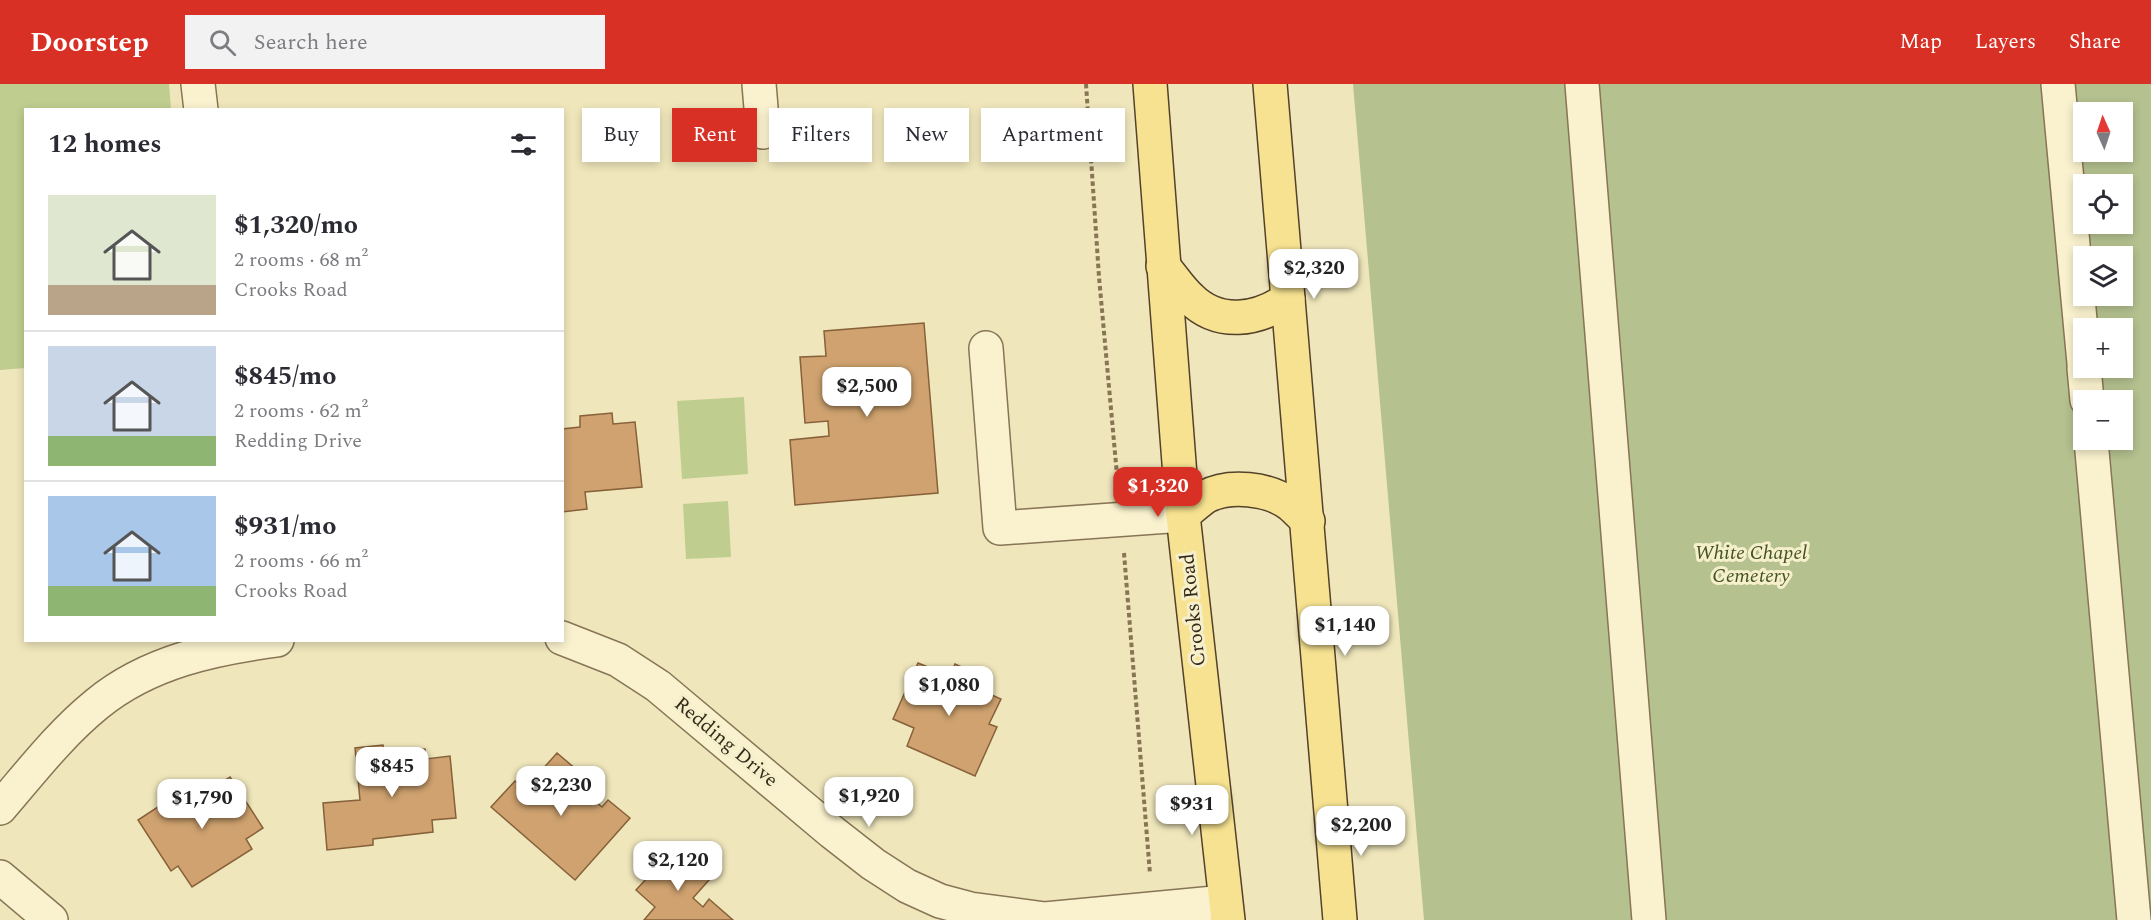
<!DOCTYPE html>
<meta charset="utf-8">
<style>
:root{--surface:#fff;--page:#f2f2f3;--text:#2b2b33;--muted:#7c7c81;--line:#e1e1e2;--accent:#d93025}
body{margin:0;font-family:Spectral,serif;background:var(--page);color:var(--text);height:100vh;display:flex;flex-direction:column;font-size:22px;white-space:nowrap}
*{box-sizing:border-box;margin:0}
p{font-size:20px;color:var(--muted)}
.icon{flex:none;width:33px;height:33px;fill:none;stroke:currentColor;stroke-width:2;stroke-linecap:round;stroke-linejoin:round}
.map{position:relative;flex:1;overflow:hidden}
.drawer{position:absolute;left:24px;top:24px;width:540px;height:534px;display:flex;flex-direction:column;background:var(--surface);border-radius:0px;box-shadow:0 3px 9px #0003}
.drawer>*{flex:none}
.guide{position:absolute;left:582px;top:24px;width:570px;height:54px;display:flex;gap:12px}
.needle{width:39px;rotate:357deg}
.tools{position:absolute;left:2073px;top:18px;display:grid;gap:12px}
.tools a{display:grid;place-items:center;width:60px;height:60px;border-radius:0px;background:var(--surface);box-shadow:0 3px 9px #0003;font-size:30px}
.price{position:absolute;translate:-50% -51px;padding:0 14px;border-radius:12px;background:#fff;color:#222;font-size:20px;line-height:39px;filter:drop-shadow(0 2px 3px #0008)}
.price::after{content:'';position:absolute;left:50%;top:36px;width:18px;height:14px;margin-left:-9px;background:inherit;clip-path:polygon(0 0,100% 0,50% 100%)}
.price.current{background:var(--accent);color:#fff}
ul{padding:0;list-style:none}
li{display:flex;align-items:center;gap:18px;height:150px;padding:0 24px}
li+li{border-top:2px solid var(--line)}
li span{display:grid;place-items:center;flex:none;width:168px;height:120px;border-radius:0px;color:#555}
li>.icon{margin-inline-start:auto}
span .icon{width:72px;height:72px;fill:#fffc;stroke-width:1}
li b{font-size:26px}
h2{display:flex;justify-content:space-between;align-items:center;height:72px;padding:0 24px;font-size:26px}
.chip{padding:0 21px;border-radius:0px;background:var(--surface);box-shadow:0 3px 9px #0003;font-size:21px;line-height:54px}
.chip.current{background:var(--accent);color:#fff}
header{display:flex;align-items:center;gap:36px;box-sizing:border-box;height:84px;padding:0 30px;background:var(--accent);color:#fff}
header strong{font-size:28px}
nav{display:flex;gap:33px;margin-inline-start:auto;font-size:21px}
.search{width:420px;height:54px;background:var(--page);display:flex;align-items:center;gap:15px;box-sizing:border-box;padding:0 21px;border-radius:0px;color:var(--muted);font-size:22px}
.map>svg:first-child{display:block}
</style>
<header>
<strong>Doorstep</strong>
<div class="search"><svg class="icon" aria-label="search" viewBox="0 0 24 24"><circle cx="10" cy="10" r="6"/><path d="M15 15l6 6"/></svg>Search here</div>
<nav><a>Map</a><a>Layers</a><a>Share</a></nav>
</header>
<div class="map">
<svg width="2151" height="836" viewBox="0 0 2151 836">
<rect width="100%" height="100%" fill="#efe6bb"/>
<g fill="#bfcd8f">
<polygon points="0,0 169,0 171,25 26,26 25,284 0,286"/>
<polygon points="744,313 748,390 682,395 677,317"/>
<polygon points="728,417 731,473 686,475 683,420"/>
</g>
<path fill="#b5c18f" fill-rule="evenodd" d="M1353 0H2151V836H1424ZM2084 28H2122V68H2084ZM2084 100H2122V140H2084ZM2084 172H2122V212H2084ZM2084 244H2122V284H2084ZM2084 316H2122V356H2084Z"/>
<g fill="#cfa26f" stroke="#87613a" stroke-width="1.5">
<polygon points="924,239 938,409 795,421 790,356 829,352 828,337 805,339 800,273 826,272 824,247"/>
<polygon points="612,329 613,340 635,338 642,403 585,408 587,425 562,428 562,345 580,343 580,332"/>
<polygon points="918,579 950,592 955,580 979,591 974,603 1001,615 989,640 997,643 975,692 907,662 914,644 893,635"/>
<polygon points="383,661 384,669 425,665 426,675 450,672 456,734 432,736 433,748 373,755 373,761 327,766 323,719 360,716 355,664"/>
<polygon points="557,669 584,692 576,701 602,723 608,716 630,734 575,796 491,723 515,697 525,705"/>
<polygon points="230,693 263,744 246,755 252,765 192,803 178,782 171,787 138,736 190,702 198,714"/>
<polygon points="674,765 709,796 693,814 703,823 709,815 733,836 644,836 655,823 636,806"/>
</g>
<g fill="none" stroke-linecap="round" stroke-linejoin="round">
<g stroke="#877555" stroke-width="36">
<g id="minor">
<polyline points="198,0 201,26"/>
<polyline points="759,0 763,48"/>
<polyline points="1582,0 1649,836"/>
<polyline points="2058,0 2084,279"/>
<polyline points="986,264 1000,444 1183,431"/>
<polyline points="2084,284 2087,316"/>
<polyline points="2091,356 2134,836"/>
<polyline points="562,554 618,576 658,602 832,748 873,780 907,802 940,817 970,825 1045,835 1225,818"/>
<path d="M0 724C31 688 60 650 97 620 148 578 214 564 277 556"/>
<polyline points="0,793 51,836"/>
</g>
</g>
<g stroke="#54422a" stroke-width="36">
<g id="major">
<polyline points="1150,0 1183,431 1228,836"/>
<polyline points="1270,0 1340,836"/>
<path d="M1163 182C1172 192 1180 205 1190 214 1219 243 1258 236 1288 215"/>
<path d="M1183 431C1190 425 1198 418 1205 413 1229 400 1269 404 1291 421 1297 426 1302 432 1308 437"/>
</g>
</g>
<g stroke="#877555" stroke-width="4" stroke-dasharray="4.5 3" stroke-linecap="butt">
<polyline points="1086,0 1099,193 1118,402"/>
<polyline points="1124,469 1150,790"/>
</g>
<use href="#minor" stroke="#faf2ce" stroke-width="33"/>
<use href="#major" stroke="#f6e290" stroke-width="33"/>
</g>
<g text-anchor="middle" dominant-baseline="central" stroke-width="6" stroke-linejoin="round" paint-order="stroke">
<g font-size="20" font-style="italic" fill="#405320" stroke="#f6efcb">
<text x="1751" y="469">White Chapel<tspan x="1751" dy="23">Cemetery</tspan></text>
</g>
<g font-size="20" fill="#352a1a" stroke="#f6efcb">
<text transform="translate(1193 526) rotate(-96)">Crooks Road</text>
<text transform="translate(726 658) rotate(40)">Redding Drive</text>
</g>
</g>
</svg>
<div class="tools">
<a><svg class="needle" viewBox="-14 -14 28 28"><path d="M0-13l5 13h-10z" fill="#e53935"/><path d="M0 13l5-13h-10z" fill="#7c7c81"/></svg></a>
<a><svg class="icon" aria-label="locate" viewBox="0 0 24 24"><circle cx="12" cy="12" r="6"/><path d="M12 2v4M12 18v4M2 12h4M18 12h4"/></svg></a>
<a><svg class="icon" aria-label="layers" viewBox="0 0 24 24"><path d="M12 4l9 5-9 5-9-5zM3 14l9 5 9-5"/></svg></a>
<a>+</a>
<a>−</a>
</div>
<b class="price" style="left:1314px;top:216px">$2,320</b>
<b class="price" style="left:867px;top:334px">$2,500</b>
<b class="price current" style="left:1158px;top:434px">$1,320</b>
<b class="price" style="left:1345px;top:573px">$1,140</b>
<b class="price" style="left:949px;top:633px">$1,080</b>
<b class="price" style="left:392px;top:714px">$845</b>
<b class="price" style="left:561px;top:733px">$2,230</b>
<b class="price" style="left:869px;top:744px">$1,920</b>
<b class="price" style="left:202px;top:746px">$1,790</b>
<b class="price" style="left:1192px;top:752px">$931</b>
<b class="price" style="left:1361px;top:773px">$2,200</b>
<b class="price" style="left:678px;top:808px">$2,120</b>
<div class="guide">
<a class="chip">Buy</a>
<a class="chip current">Rent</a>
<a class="chip">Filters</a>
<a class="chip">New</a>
<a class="chip">Apartment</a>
</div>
<section class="drawer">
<h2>12 homes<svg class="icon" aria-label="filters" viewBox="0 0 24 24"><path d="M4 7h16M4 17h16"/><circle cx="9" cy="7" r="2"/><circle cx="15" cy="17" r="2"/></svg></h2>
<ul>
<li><span style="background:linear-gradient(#dfe7d0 75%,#b9a48a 0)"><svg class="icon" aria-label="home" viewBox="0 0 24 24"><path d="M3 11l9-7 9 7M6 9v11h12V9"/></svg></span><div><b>$1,320/mo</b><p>2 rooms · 68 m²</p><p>Crooks Road</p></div></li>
<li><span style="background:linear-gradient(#c9d6e8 75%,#8fb573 0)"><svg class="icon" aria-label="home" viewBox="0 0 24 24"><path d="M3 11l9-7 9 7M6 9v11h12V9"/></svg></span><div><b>$845/mo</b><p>2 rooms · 62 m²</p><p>Redding Drive</p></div></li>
<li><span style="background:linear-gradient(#a9c7e8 75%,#8fb573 0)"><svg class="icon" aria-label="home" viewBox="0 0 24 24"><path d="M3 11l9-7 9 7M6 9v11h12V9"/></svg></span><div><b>$931/mo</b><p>2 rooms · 66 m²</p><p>Crooks Road</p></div></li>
</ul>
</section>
</div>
